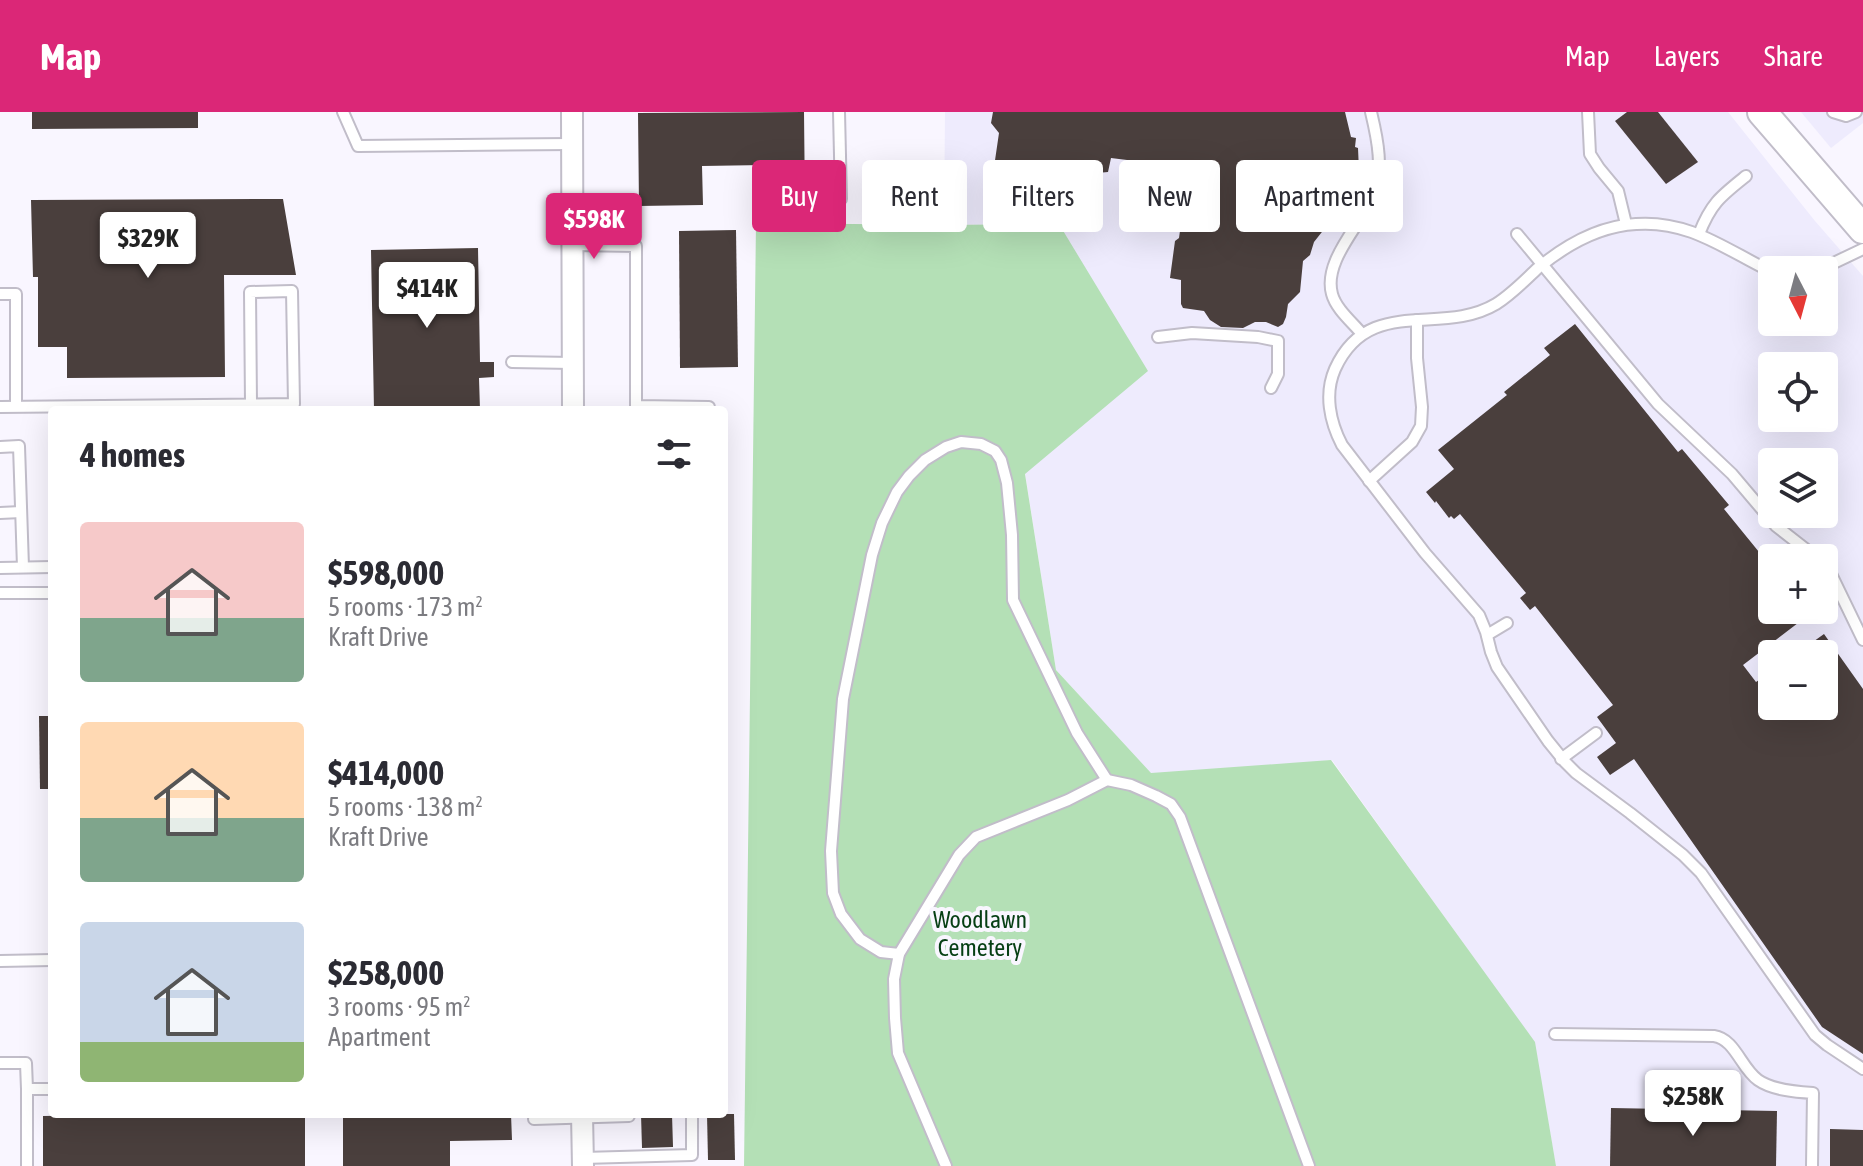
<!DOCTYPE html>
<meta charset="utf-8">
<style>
:root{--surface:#fff;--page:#f2f2f3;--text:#2b2b33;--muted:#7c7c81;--accent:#db2777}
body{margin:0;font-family:"Asap Condensed",sans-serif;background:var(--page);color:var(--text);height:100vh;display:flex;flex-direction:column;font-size:30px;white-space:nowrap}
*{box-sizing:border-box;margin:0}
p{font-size:26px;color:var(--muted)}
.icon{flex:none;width:44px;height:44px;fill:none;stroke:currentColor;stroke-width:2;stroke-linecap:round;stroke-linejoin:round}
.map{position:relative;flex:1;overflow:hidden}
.drawer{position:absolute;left:48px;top:294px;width:680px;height:712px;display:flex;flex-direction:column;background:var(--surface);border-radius:8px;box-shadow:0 8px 32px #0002}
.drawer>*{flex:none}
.hud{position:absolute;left:752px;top:48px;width:760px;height:72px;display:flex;gap:16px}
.needle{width:52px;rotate:174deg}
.controls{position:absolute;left:1758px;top:144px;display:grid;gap:16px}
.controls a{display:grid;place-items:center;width:80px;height:80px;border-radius:8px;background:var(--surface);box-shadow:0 8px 32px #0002;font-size:40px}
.price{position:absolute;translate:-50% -68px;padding:0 18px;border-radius:8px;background:#fff;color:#222;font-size:26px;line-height:52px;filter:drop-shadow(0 2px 4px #0008)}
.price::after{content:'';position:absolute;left:50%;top:48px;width:24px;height:18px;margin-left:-12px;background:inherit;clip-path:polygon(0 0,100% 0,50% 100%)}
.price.current{background:var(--accent);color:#fff}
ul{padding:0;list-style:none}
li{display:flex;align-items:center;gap:24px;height:200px;padding:0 32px}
li span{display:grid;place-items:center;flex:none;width:224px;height:160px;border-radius:8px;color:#555}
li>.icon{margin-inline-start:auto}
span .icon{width:96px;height:96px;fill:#fffc;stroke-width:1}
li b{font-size:34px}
h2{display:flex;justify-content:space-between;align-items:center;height:96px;padding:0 32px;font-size:34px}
.tag{padding:0 28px;border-radius:8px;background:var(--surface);box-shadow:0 8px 32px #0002;font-size:28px;line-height:72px}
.tag.current{background:var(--accent);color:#fff}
header{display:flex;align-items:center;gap:48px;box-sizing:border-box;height:112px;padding:0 40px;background:var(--accent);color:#fff}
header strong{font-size:38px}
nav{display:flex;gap:44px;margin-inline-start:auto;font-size:28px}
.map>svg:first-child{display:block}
</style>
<header>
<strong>Map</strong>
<nav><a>Map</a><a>Layers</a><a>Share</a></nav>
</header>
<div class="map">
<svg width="1863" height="1054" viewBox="0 0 1863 1054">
<rect width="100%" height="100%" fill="#f9f6ff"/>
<g fill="#eeebfd" fill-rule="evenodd">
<path d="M945 0H1728L1815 109 1863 164V1054H1556L1534 930 1332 648 1201 663 1150 661 1056 558 1025 361 1059 112 944 113ZM1772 158H1824V210H1772ZM1772 254H1824V306H1772ZM1772 350H1824V402H1772ZM1772 446H1824V498H1772ZM1772 542H1824V594H1772Z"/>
<polygon points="1801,0 1863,0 1863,11 1831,36"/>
</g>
<polygon fill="#b4e0b6" points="756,111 944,113 1059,112 1148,259 1025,362 1056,558 1151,661 1331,648 1535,930 1556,1054 744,1054"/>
<g fill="#4a3f3d">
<polygon points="32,0 198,0 198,16 32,17"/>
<polygon points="804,0 805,96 769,96 769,53 702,54 703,93 639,94 638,1"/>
<polygon points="993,0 1345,0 1351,25 1356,26 1355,35 1358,36 1359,59 1352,79 1349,78 1347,87 1343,87 1329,111 1314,130 1310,143 1303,149 1300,180 1288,192 1286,205 1283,212 1278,215 1266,210 1255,210 1243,216 1221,215 1210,208 1204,199 1183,196 1181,192 1181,168 1170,166 1175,129 1179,126 1187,69 1133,62 1135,49 1111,46 1108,60 1097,61 1097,63 1058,57 1055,76 998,69 993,62 999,21 991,11"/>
<polygon points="1627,0 1658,0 1698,50 1666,72 1615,9"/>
<polygon points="283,87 296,163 224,163 225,265 67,266 67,235 38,235 38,165 33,165 31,88"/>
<polygon points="736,118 738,255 680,256 679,119"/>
<polygon points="478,136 480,250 494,250 494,265 479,266 480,298 374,298 371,138"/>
<polygon points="1575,212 1678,340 1682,337 1729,393 1724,397 1772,456 1772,498 1815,498 1743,553 1756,570 1772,559 1772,594 1824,594 1824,542 1796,542 1824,522 1863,577 1863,942 1822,915 1634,647 1610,663 1597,645 1616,631 1597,605 1613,593 1535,494 1530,498 1520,486 1526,481 1460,402 1454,407 1451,404 1449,406 1436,389 1435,391 1426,380 1454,357 1438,338 1507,283 1504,280 1550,243 1544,236"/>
<polygon points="39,604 52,604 52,677 40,677"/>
<polygon points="1611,996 1777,999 1776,1054 1610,1054"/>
<polygon points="187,1002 305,1002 305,1054 43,1054 43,1004"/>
<polygon points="343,1002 511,1002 512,1028 450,1029 450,1054 343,1054"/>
<polygon points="641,1002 672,1002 673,1035 642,1036"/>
<polygon points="707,1002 734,1002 735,1048 708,1048"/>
<polygon points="1830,1017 1863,1018 1863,1054 1830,1054"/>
</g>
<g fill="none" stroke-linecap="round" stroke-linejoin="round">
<g stroke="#c1bdc9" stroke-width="14">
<g id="service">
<polyline points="343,0 358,34 572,32"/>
<polyline points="839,0 841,87"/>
<polyline points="1588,0 1590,42 1599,56 1618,79 1626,112"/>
<polyline points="1833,0 1846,4 1856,0"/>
<polyline points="1517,122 1658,292 1732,362 1776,414 1817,446"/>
<path d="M1699 122C1711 91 1721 84 1746 64"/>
<polyline points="572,133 636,134 636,294 709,295"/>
<polyline points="1819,158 1863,137"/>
<path d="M1772 160C1726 138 1690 108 1636 112 1599 114 1567 132 1538 156 1525 168 1512 182 1496 192 1441 225 1369 182 1335 257 1324 282 1330 310 1342 333L1425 441 1479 503 1486 520 1491 540 1497 555 1548 629 1565 650 1576 661 1630 701 1683 743 1701 761 1815 923 1827 933 1863 957"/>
<polyline points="0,182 16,182 16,294"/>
<path d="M1362 222C1352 210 1336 197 1332 182 1323 149 1360 114 1372 86 1384 57 1378 29 1371 0"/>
<polyline points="1158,225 1192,221 1258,225 1278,229 1278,262 1271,276"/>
<polyline points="512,250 573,251"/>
<polyline points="0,295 294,292 292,179 250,180 251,292"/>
<polyline points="0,335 19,334 23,455"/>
<polyline points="1369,369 1412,330 1421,314 1422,295 1417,246 1417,208"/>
<polyline points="0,401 21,400"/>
<polyline points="1824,452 1832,464 1863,528"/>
<polyline points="0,456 52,455"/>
<polyline points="0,481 52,481"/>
<polyline points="1487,523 1507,511"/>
<polyline points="1561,647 1596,621"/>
<polyline points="899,842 881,840 860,827 841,802 833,781 831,739 843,587 872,443 882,411 897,380 909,364 925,348 946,335 961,330 981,332 995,339 1001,348 1007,371 1012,423 1013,488 1077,621 1107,668"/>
<polyline points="0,849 52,848"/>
<path d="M1555 922 1714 924C1735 927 1741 956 1758 968 1772 978 1796 980 1813 981L1812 1054"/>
<polyline points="0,951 26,951 27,977"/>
<polyline points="534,1007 629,1004"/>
<polyline points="583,1046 692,1043 692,1002"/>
<polyline points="27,1054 27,977 52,977"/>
<polyline points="946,1054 898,941 895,906 894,867 899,842 959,743 976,725 1068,688 1107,668 1131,673 1156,684 1171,692 1180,705 1309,1054"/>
</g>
</g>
<g stroke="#c1bdc9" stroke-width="24">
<g id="minor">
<polyline points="572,0 573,298"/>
<polyline points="582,1002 583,1054"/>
</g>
</g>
<g stroke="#c1bdc9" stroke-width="32">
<polyline id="secondary" points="1762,0 1863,117"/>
</g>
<use href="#service" stroke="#fff" stroke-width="10"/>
<use href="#minor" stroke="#fff" stroke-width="20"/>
<use href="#secondary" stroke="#fff" stroke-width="28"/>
</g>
<g text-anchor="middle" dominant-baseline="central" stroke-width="8" stroke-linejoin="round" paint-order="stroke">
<g font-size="24" fill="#063f14" stroke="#f9f6ff">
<text x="980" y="807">Woodlawn<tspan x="980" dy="28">Cemetery</tspan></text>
</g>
</g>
</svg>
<div class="controls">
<a><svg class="needle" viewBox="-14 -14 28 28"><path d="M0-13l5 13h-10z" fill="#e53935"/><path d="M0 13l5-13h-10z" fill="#7c7c81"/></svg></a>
<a><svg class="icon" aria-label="locate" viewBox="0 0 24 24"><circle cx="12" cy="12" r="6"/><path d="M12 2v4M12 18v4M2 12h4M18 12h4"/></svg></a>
<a><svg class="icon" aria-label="layers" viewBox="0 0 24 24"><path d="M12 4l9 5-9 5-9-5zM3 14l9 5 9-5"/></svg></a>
<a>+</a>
<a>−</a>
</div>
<b class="price current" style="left:594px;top:149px">$598K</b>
<b class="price" style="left:148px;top:168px">$329K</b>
<b class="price" style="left:427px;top:218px">$414K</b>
<b class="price" style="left:1693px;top:1026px">$258K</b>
<div class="hud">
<a class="tag current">Buy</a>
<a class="tag">Rent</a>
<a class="tag">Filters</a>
<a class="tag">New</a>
<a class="tag">Apartment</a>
</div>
<section class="drawer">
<h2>4 homes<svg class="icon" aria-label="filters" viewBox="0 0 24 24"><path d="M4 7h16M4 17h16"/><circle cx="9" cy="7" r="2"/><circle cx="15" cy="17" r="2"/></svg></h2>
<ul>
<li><span style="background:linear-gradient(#f6c9c9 60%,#7fa58c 0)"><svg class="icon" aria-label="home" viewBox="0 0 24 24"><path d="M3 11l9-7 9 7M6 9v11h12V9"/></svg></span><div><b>$598,000</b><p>5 rooms · 173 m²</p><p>Kraft Drive</p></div></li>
<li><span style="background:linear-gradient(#ffd9b3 60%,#7fa58c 0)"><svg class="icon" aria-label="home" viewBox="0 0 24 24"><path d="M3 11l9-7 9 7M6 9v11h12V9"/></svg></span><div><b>$414,000</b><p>5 rooms · 138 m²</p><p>Kraft Drive</p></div></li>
<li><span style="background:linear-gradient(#c9d6e8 75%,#8fb573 0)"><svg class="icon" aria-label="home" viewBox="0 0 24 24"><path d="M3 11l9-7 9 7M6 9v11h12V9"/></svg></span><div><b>$258,000</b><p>3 rooms · 95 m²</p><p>Apartment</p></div></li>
</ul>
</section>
</div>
